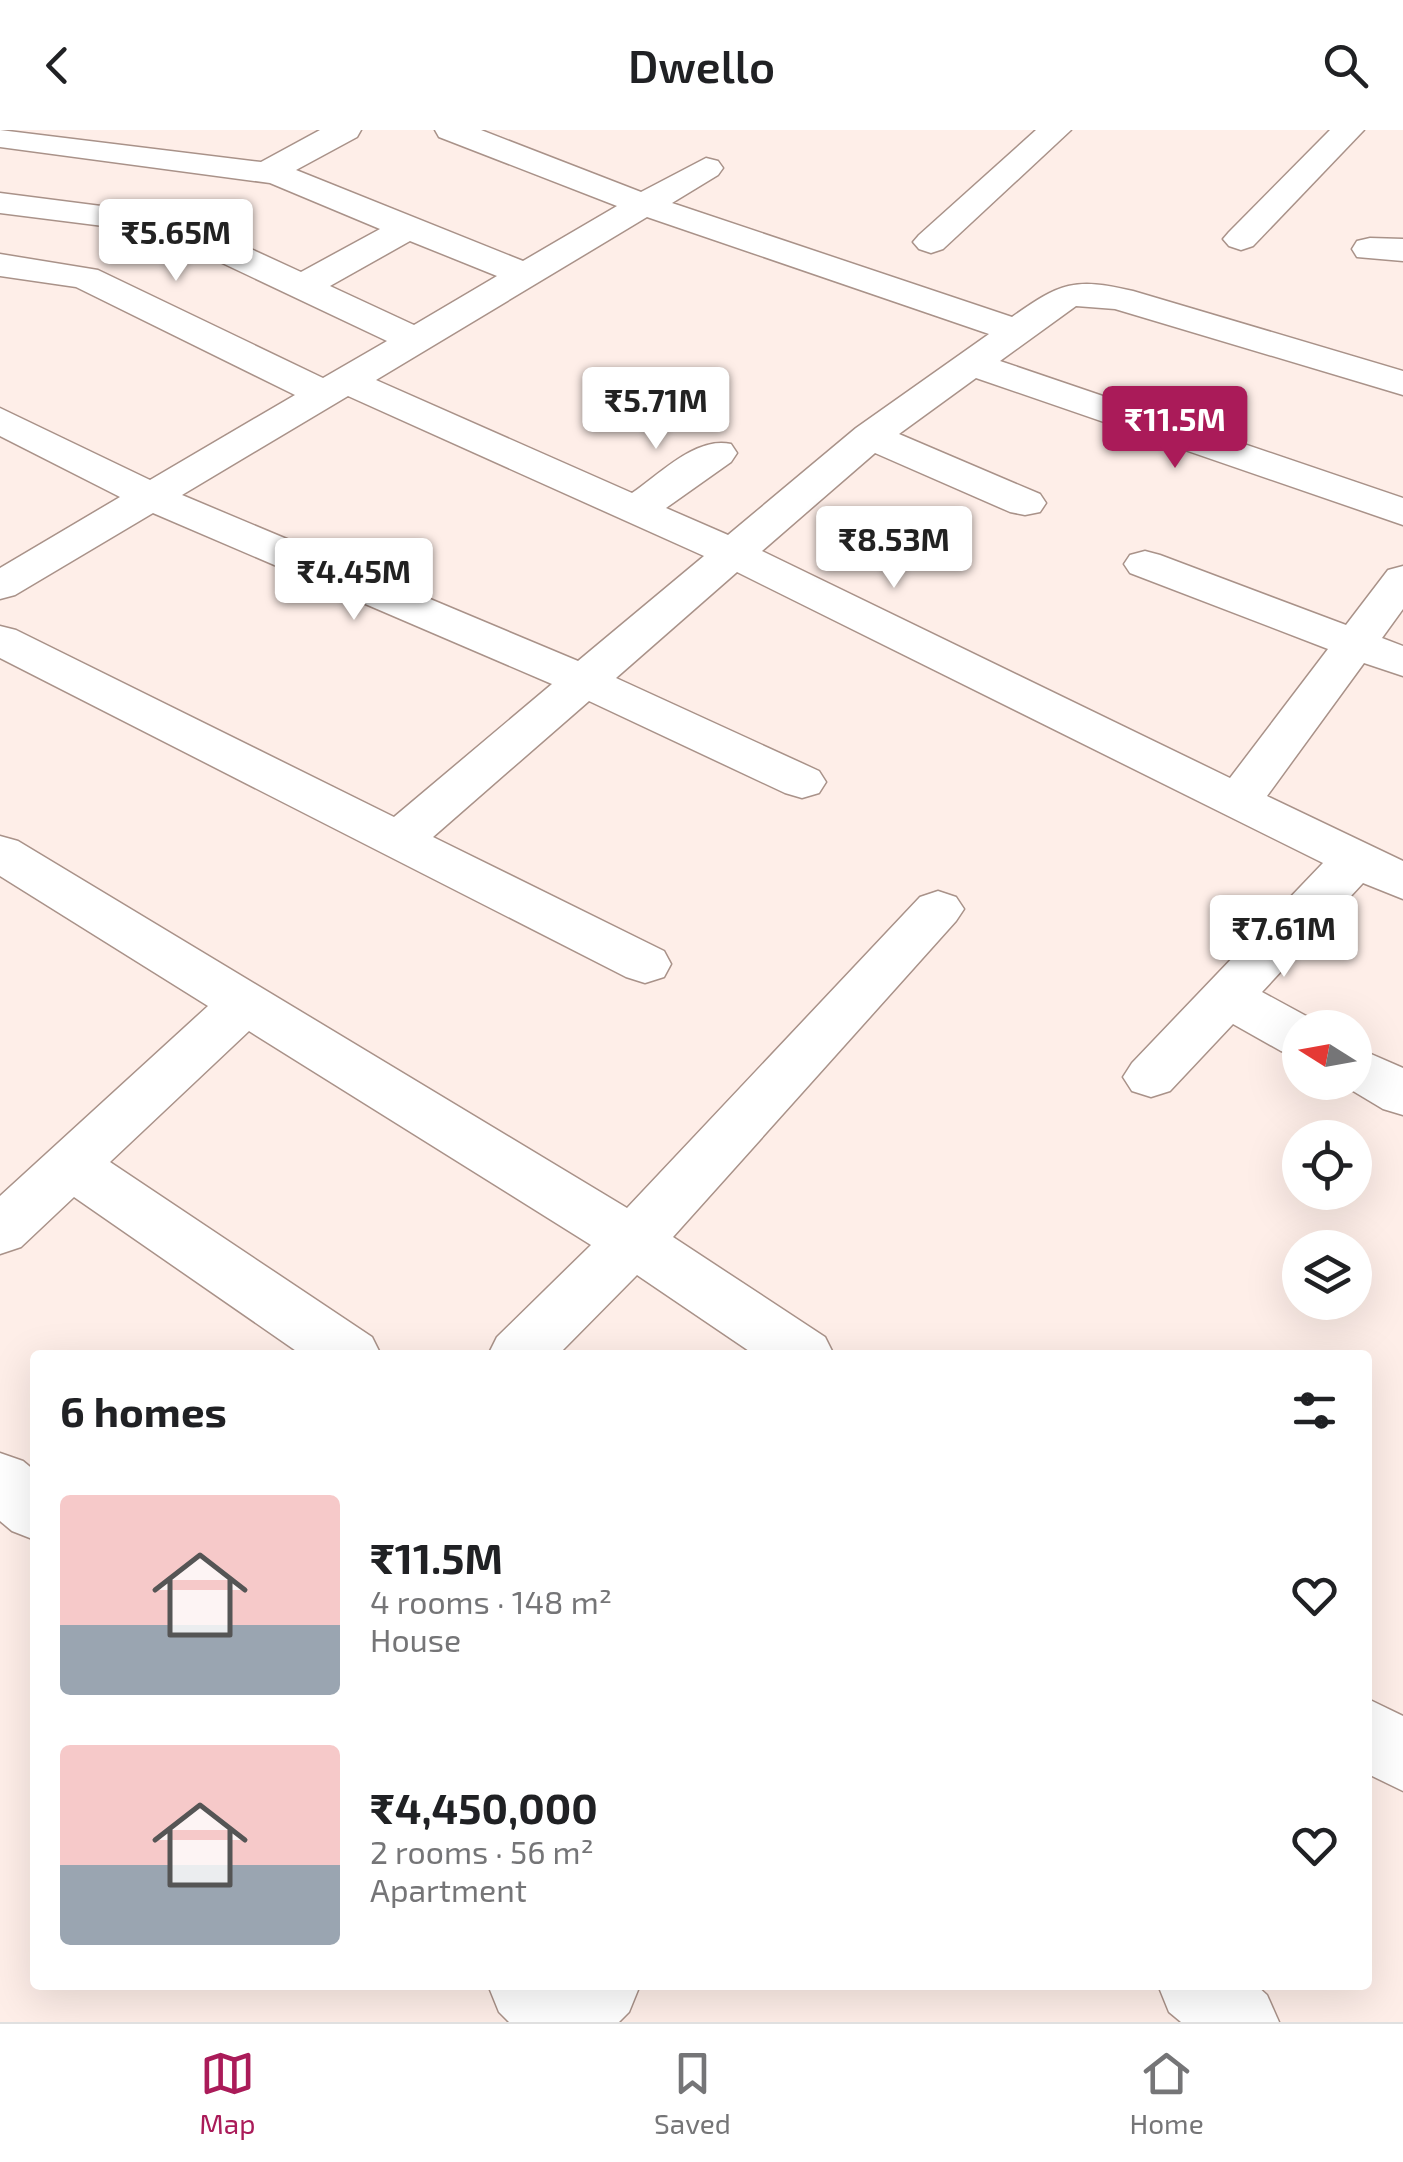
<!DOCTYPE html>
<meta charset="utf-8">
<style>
:root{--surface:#fff;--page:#f6f6f6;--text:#202124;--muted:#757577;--line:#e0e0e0;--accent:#aa1b59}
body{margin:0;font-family:"Exo 2",sans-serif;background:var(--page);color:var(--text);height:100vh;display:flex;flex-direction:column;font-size:38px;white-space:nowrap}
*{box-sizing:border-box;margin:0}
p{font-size:32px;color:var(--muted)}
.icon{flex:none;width:55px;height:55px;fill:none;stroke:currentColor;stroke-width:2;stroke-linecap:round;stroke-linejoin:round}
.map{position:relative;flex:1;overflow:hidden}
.drawer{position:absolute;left:30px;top:1220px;width:1342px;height:640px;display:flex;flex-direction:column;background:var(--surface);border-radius:10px;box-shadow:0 10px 40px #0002}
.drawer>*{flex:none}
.needle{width:65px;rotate:281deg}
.buttons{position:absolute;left:1282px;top:880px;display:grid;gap:20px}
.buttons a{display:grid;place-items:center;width:90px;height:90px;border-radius:50%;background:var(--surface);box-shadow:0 10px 40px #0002;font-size:50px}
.price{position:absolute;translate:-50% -85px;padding:0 22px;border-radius:10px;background:#fff;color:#222;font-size:32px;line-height:65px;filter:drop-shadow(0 2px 5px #0008)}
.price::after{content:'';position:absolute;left:50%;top:60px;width:30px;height:22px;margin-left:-15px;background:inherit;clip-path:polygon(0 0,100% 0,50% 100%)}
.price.on{background:var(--accent);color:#fff}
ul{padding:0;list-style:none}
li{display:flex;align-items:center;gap:30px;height:250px;padding:0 30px}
li span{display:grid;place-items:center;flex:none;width:280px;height:200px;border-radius:10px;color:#555}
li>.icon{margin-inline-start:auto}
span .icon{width:120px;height:120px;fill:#fffc;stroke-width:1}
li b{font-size:42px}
h2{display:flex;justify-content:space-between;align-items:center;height:120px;padding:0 30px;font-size:42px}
header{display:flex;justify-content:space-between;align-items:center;height:130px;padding:0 30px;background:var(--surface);font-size:45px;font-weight:600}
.tab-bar{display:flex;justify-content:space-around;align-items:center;height:140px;border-top:2px solid var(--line);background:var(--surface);font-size:28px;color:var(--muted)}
.tab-bar a{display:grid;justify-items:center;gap:5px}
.tab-bar .on{color:var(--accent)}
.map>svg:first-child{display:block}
</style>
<header><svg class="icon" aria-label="back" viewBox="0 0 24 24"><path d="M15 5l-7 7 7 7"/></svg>Dwello<svg class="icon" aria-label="search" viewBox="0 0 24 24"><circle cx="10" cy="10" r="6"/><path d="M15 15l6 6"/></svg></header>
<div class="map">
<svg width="1403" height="1892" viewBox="0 0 1403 1892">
<rect width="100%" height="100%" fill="#feeee8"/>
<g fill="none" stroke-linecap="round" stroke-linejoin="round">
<g stroke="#a99289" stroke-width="3">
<g id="minor">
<path d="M0 0 261 32 320 0H361L357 7 296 40 523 131 617 76 439 7 435 0H481L641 62 706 28 718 31 723 38 718 45 672 73 1012 187C1060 153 1074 147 1133 161L1403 241V265L1115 179 1076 176 1000 231 1403 368V395L976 248 899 304 1040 364 1046 373 1040 382 1025 385 1010 382 875 323 762 421 1230 648 1328 519 1130 443 1124 434 1130 425 1145 421 1160 425 1346 495 1388 440 1403 436V479L1382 508 1403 516V546L1364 533 1267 666 1403 731V769L1363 753 1262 862 1319 893 1322 898H1300V927L1281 921 1233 894 1170 961 1151 967 1132 961 1123 947 1132 933 1323 733 737 442 616 548 819 641 826 652 819 663 802 668 785 663 589 571 433 707 664 821 671 834 664 847 645 853 626 847 0 528V496L16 500 394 687 552 554 153 383 15 465 0 469V438L120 367 0 306V278L150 350 295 265 76 157 0 146V124L98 140 323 248 387 211 159 103 0 83V63L179 86 301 142 380 99 270 53 0 17ZM647 87 989 204 856 298 728 405 666 378 731 332 737 323 731 314C696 306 660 344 632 363L376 250ZM410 111 497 146 414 195 330 156ZM348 266 704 426 578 531 182 365Z"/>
<polygon points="1036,0 1071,0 943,119 931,123 919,119 913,112 919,105"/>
<polygon points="1330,0 1364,0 1253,116 1241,120 1229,116 1223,109 1229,102"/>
<polygon points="1370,108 1403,109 1403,131 1357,127 1352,119 1357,111"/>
<polygon points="0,706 18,711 627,1078 920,767 938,761 956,767 964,779 956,791 673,1107 825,1207 834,1225 755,1225 637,1145 558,1225 488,1225 497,1207 591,1115 249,901 110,1032 372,1207 381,1225 302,1225 74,1067 21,1117 0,1124 0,1066 208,876 0,746"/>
<polygon points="1355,917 1403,938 1403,985 1383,979 1338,952 1355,952"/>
<polygon points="0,1323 23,1331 35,1341 35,1410 12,1401 0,1391"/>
<polygon points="1368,1569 1403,1586 1403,1661 1368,1644"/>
<polygon points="488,1855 640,1855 629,1882 619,1892 509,1892 499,1882"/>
<polygon points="1158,1855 1256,1855 1267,1865 1279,1892 1181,1892 1169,1882"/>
</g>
</g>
<use href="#minor" fill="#fff" fill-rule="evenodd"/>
</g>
</svg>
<div class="buttons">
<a><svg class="needle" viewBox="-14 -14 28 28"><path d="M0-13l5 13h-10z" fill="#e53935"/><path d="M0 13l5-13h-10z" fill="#757577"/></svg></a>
<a><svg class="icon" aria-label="locate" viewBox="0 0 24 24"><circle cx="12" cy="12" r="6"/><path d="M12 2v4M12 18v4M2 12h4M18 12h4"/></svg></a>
<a><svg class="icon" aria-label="layers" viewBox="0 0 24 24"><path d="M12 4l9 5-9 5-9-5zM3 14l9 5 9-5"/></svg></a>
</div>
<b class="price" style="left:176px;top:154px">₹5.65M</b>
<b class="price" style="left:656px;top:322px">₹5.71M</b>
<b class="price on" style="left:1175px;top:341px">₹11.5M</b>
<b class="price" style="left:894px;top:461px">₹8.53M</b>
<b class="price" style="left:354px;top:493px">₹4.45M</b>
<b class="price" style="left:1284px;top:850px">₹7.61M</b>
<section class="drawer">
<h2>6 homes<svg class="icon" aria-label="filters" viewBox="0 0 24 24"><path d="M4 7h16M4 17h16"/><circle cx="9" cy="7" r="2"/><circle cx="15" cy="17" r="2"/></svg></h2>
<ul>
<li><span style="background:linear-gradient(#f6c9c9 65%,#9aa5b1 0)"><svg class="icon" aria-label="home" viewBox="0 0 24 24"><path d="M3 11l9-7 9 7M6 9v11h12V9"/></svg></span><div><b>₹11.5M</b><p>4 rooms · 148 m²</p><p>House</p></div><svg class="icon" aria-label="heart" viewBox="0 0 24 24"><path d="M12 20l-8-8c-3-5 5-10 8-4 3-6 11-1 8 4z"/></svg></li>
<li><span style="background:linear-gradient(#f6c9c9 60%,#9aa5b1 0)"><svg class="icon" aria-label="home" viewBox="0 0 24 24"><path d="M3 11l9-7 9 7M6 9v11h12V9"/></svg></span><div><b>₹4,450,000</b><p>2 rooms · 56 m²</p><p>Apartment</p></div><svg class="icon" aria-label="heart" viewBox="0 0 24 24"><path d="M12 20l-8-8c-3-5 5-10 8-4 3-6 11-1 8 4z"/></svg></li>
</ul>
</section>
</div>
<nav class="tab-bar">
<a class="on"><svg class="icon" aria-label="map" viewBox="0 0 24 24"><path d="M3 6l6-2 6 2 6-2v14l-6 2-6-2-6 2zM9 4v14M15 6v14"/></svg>Map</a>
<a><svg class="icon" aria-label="saved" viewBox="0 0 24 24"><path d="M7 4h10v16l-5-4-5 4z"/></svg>Saved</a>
<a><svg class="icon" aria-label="home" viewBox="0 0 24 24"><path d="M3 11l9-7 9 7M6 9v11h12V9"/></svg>Home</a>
</nav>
